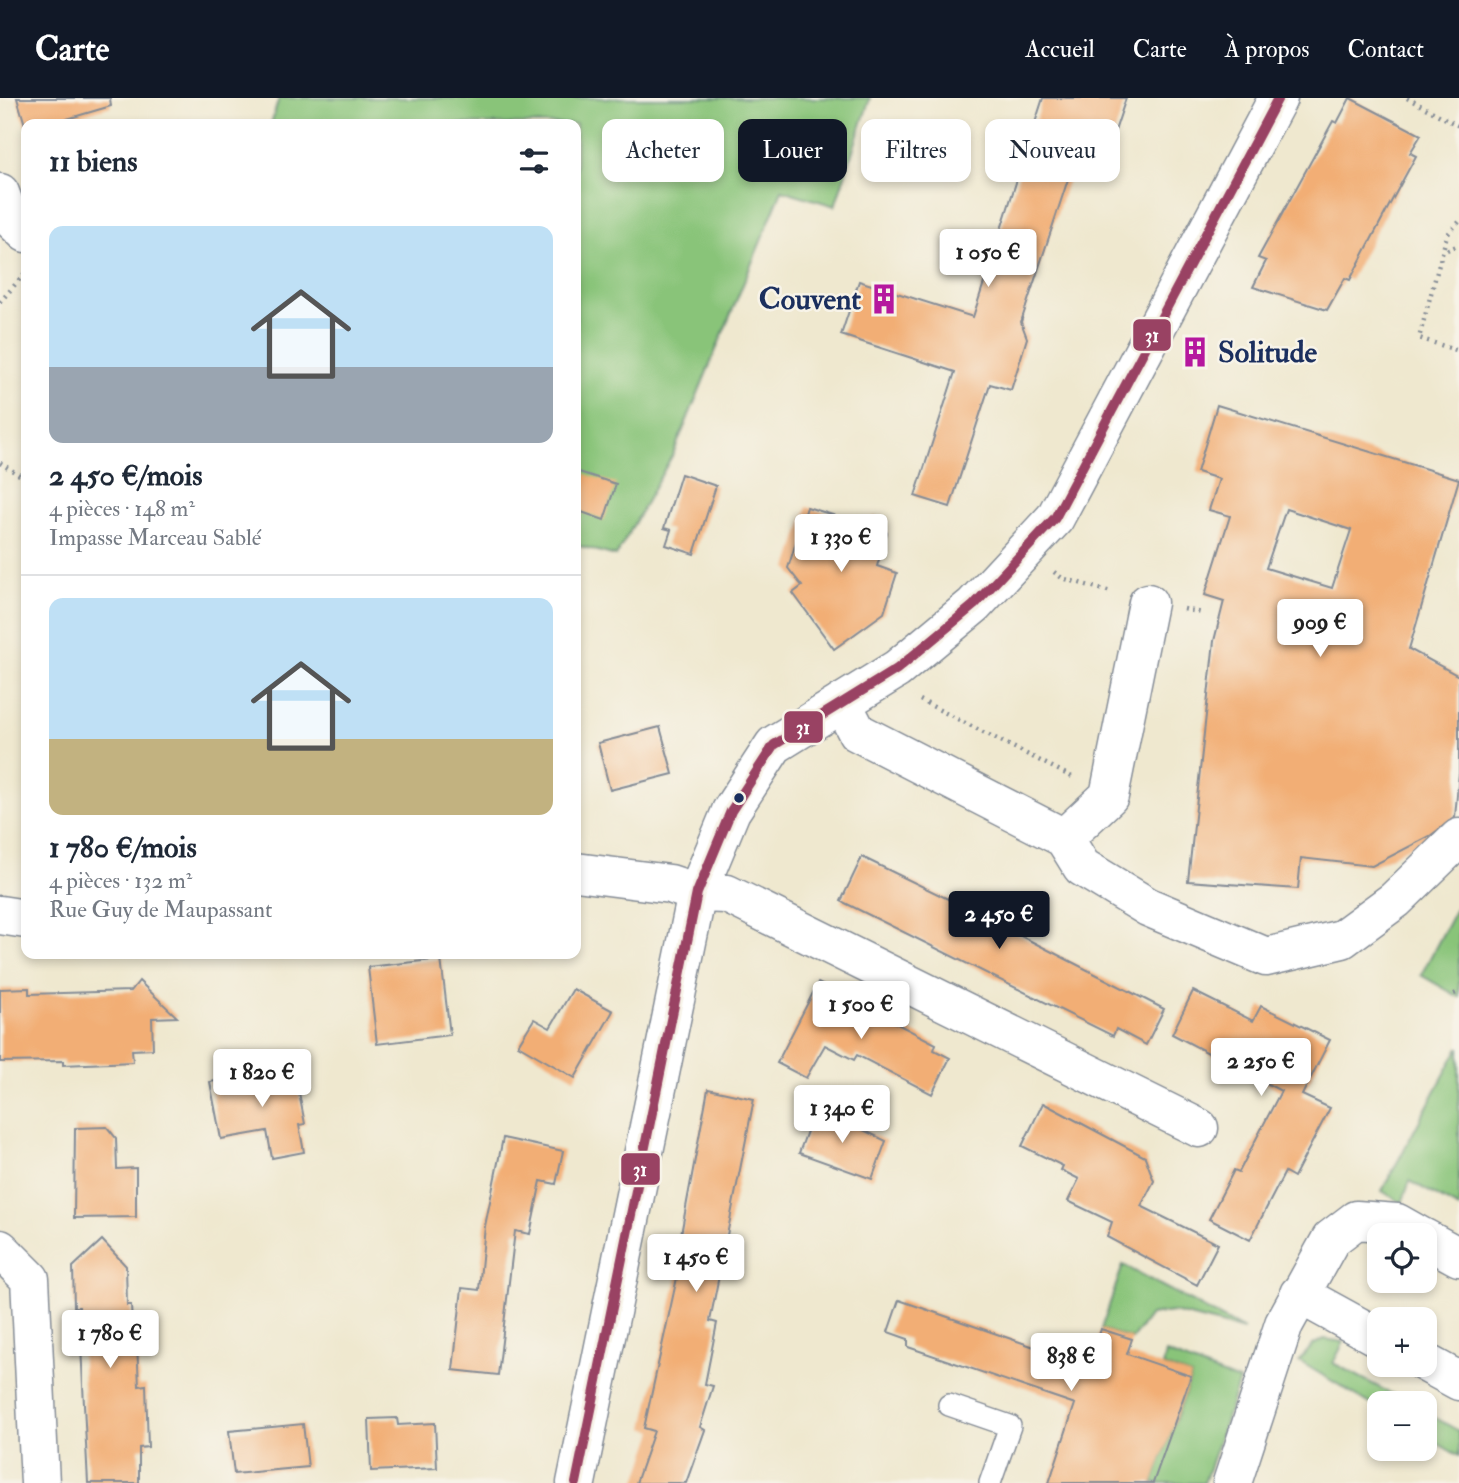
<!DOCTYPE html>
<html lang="fr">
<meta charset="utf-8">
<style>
:root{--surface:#fff;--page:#f6f6f7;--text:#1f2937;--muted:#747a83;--line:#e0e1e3;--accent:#111827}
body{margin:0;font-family:"IM FELL Double Pica",serif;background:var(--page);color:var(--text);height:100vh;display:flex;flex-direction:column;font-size:26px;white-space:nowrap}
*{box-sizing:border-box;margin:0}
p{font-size:23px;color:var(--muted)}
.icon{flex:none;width:38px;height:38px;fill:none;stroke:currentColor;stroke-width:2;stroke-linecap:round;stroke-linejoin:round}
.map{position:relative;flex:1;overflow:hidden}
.details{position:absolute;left:21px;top:21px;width:560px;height:840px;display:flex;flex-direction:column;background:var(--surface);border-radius:14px;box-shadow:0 4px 10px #0003}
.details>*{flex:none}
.hud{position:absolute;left:602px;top:21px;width:665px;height:63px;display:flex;gap:14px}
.tools{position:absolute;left:1367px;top:1125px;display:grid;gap:14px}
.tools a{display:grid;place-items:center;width:70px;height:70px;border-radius:14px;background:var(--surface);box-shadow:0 4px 10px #0003;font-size:35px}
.price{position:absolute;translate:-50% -60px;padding:0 16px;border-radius:7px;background:#fff;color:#222;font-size:23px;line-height:46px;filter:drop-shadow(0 2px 4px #0008)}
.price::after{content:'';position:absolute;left:50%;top:42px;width:21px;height:16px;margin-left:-10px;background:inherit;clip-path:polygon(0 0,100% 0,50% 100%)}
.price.current{background:var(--accent);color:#fff}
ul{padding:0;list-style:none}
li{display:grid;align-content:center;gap:14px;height:371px;padding:0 28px}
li+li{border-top:2px solid var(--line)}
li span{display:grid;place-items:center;height:217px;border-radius:14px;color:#555}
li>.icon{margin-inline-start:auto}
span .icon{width:126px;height:126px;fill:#fffc;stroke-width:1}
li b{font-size:30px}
h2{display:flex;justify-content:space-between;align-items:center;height:84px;padding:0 28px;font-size:30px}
.chip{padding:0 24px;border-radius:14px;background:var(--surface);box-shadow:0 4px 10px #0003;font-size:24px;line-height:63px}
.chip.current{background:var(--accent);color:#fff}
header{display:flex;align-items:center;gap:42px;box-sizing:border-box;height:98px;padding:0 35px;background:var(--accent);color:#fff}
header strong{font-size:33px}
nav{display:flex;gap:38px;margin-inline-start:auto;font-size:24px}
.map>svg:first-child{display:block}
</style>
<header>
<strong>Carte</strong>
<nav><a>Accueil</a><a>Carte</a><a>À propos</a><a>Contact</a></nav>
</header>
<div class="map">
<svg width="1459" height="1385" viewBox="0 0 1459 1385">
<rect width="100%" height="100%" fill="#f7f3e8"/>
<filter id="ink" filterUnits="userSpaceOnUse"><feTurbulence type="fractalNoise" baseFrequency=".0143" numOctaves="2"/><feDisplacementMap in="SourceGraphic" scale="14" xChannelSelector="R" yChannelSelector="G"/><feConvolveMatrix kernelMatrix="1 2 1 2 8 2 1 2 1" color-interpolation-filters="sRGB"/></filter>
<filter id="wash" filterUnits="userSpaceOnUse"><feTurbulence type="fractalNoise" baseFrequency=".00686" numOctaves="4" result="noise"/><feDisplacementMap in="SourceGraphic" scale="28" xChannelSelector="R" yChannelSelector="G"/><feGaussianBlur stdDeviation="1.57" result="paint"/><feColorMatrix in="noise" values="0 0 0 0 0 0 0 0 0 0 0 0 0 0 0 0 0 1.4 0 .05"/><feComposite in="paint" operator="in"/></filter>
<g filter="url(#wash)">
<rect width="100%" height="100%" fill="#efe8cf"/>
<g fill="#89c479" stroke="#527a6c" stroke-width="2">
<polygon points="279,0 870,0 835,108 782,92 673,356 616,458 576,447 576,26 271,26"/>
<polygon points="1459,805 1459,899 1421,877"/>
<polygon points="1459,949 1459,1110 1410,1083 1402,1105 1382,1093"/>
<polygon points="1123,1167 1244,1232 1173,1214 1150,1217 1132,1241 1101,1231"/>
<polygon points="1324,1241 1344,1244 1333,1265 1409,1305 1379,1306 1379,1311 1299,1263 1313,1247"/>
<polygon points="1166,1255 1239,1283 1204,1385 1153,1385 1191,1278 1163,1268"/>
<polygon points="1425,1314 1459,1333 1459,1358 1425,1338"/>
</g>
<g id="blocks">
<g fill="#f2ae75" fill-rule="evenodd">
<polygon points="17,0 110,0 111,8 50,26 26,26 26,30"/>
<polygon points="1043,0 1126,0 1105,63 1077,54 1021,224 1027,240 1011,292 990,286 950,409 915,398 955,274 841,237 859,183 973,219"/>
<polygon points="1350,0 1421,37 1410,55 1416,58 1391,104 1350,182 1345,180 1327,212 1253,189 1266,163 1258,160 1333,23 1337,25"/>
<path d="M1217 307 1459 381 1409 551 1459 578V675L1455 719 1430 738 1372 768 1301 760 1298 791 1188 783 1214 543 1224 503 1205 497 1230 418 1209 412 1219 381 1197 374ZM1286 411 1351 432 1332 490 1266 470Z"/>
<polygon points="576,373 616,386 604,422 576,412"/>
<polygon points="681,376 716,388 694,456 666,447 671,432 664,430"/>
<polygon points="807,409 862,426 875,418 887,435 877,468 897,475 884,515 834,551 793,495 802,488 788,470"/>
<polygon points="660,629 673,676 610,692 598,645"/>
<polygon points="862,759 958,806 962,798 1018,825 1013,834 1164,911 1146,947 1116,931 1113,938 841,803"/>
<polygon points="441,861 450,937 377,946 368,869"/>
<polygon points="139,883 177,919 152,920 153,951 132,952 133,964 63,967 63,963 0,964 0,891 29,890 29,896 131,893"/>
<polygon points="818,885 936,946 934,952 950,960 932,996 857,957 854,962 825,947 806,980 777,965"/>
<polygon points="573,891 613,913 575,980 518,947 534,921 550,930"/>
<polygon points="1193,893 1253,923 1261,908 1330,942 1302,997 1330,1010 1294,1079 1285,1074 1250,1142 1209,1121 1234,1072 1239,1074 1281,993 1172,936"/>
<polygon points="294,969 305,1026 299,1027 304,1054 272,1060 267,1033 221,1041 210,984"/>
<polygon points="708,991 754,1001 710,1223 717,1225 705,1286 713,1288 700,1329 705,1332 686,1385 636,1385 654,1333 644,1330 684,1148 679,1147"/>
<polygon points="1043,1005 1145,1059 1154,1083 1141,1108 1218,1146 1197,1187 1107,1139 1112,1124 1068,1103 1079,1081 1061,1072 1063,1068 1022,1048"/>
<polygon points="816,1009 886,1043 872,1081 799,1055"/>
<polygon points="107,1029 116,1040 117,1071 136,1070 136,1119 74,1120 75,1030"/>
<polygon points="503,1040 563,1053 556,1086 541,1083 530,1136 515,1133 498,1277 453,1272 462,1190 479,1192 485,1128"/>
<polygon points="102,1142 126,1168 127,1207 131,1207 132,1226 136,1226 139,1288 146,1287 148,1349 139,1350 139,1385 88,1385 79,1209 74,1209 73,1169"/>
<polygon points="899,1202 1089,1268 1101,1231 1132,1241 1127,1256 1191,1278 1153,1385 1049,1385 1075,1306 908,1249 908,1241 888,1234"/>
<polygon points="397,1320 398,1327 435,1325 437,1370 371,1373 369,1321"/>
<polygon points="303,1326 308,1369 234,1376 229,1333"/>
</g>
</g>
</g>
<g filter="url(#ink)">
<use href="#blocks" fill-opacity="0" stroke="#858c96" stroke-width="2"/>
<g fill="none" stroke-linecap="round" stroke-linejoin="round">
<g stroke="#858c96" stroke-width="24">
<polyline id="service" points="949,1307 1010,1328 990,1385"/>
</g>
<g stroke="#858c96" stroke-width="41">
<g id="minor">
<polyline points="0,95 9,119 26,135"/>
<polyline points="842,605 857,634 1064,740 1082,769 1148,809 1266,859 1342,841 1395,802 1459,740"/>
<polyline points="1064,740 1109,698 1148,505"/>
<polyline points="576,774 670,786 697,795 727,796 1199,1030"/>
<polyline points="0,817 26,821"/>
<polyline points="1424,1140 1459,1159"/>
<polyline points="0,1151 30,1181 40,1385"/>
<polyline points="1299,1196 1379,1240"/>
<polyline points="1424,1264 1459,1283"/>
<polyline points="576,1385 697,795 731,713 774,647 897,571 974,507 1055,420 1278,0"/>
<polyline points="1232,1385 1284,1226 1331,1141 1356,1122 1397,1125 1420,1138"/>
</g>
</g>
<g stroke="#858c96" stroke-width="4.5" stroke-dasharray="2 5" stroke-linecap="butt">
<polyline points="1407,0 1459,28"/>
<polyline points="1459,124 1447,137 1419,240 1459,253"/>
<polyline points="1447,152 1459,147"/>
<polyline points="0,204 26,174"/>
<polyline points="0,365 26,381"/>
<polyline points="1054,474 1062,480 1111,494"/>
<polyline points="1184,511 1202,515"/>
<polyline points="920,602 1072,679"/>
<polyline points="1454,896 1459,894"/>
</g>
<use href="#service" stroke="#fff" stroke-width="21"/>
<use href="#minor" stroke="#fff" stroke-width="38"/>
<g stroke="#f7f3e8" stroke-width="16">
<polyline id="bus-1" points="576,1385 697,795 731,713 774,647 897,571 974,507 1055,420 1278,0"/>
</g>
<use href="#bus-1" stroke="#994263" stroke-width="10"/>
</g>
</g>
<defs>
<g id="building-bare" transform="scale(2.415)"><path d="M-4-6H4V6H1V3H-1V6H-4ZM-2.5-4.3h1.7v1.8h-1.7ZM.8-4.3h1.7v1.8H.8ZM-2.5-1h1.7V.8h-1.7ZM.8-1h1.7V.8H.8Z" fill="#b5179e" stroke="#f7f3e8" stroke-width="2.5" paint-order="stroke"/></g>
</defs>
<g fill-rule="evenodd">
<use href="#building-bare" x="884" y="201"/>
<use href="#building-bare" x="1195" y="254"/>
</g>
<circle fill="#1b2f5e" stroke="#f7f3e8" stroke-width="2.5" cx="739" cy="700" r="6"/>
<g text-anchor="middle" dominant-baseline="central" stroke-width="5" stroke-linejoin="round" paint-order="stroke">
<g font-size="30" font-weight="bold" fill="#1b2f5e" stroke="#f7f3e8" text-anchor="end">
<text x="861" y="201">Couvent</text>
<text x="1218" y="254" text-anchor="start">Solitude</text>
</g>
</g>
<g stroke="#f7f3e8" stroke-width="2.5">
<rect x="1132" y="220" width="40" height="34" rx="7" fill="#994263"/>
<rect x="783" y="612" width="41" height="34" rx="7" fill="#994263"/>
<rect x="620" y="1054" width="41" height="34" rx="7" fill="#994263"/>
</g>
<g font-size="19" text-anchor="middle" font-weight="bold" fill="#fff">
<text x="1152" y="244">31</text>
<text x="803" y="636">31</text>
<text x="640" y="1078">31</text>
</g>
</svg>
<div class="tools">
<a><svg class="icon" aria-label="locate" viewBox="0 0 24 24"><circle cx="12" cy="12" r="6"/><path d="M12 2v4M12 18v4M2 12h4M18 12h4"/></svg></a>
<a>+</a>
<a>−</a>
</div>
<b class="price" style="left:988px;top:191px">1 050 €</b>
<b class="price" style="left:841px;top:476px">1 330 €</b>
<b class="price" style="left:1320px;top:561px">909 €</b>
<b class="price current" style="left:999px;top:853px">2 450 €</b>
<b class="price" style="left:861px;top:943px">1 500 €</b>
<b class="price" style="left:1261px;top:1000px">2 250 €</b>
<b class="price" style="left:262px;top:1011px">1 820 €</b>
<b class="price" style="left:842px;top:1047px">1 340 €</b>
<b class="price" style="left:696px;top:1196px">1 450 €</b>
<b class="price" style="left:110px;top:1272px">1 780 €</b>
<b class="price" style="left:1071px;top:1295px">838 €</b>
<div class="hud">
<a class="chip">Acheter</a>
<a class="chip current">Louer</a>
<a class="chip">Filtres</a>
<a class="chip">Nouveau</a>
</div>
<section class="details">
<h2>11 biens<svg class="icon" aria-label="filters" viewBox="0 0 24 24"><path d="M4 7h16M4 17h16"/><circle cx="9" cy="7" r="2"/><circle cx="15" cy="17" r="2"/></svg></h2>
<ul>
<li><span style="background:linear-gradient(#bfe0f5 65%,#9aa5b1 0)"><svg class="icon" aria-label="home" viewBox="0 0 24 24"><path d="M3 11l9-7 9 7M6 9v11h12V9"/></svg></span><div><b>2 450 €/mois</b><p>4 pièces · 148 m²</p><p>Impasse Marceau Sablé</p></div></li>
<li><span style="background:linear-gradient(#bfe0f5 65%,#c2b280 0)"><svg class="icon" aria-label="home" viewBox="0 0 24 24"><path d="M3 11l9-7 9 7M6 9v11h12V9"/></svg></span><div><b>1 780 €/mois</b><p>4 pièces · 132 m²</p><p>Rue Guy de Maupassant</p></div></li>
</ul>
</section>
</div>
